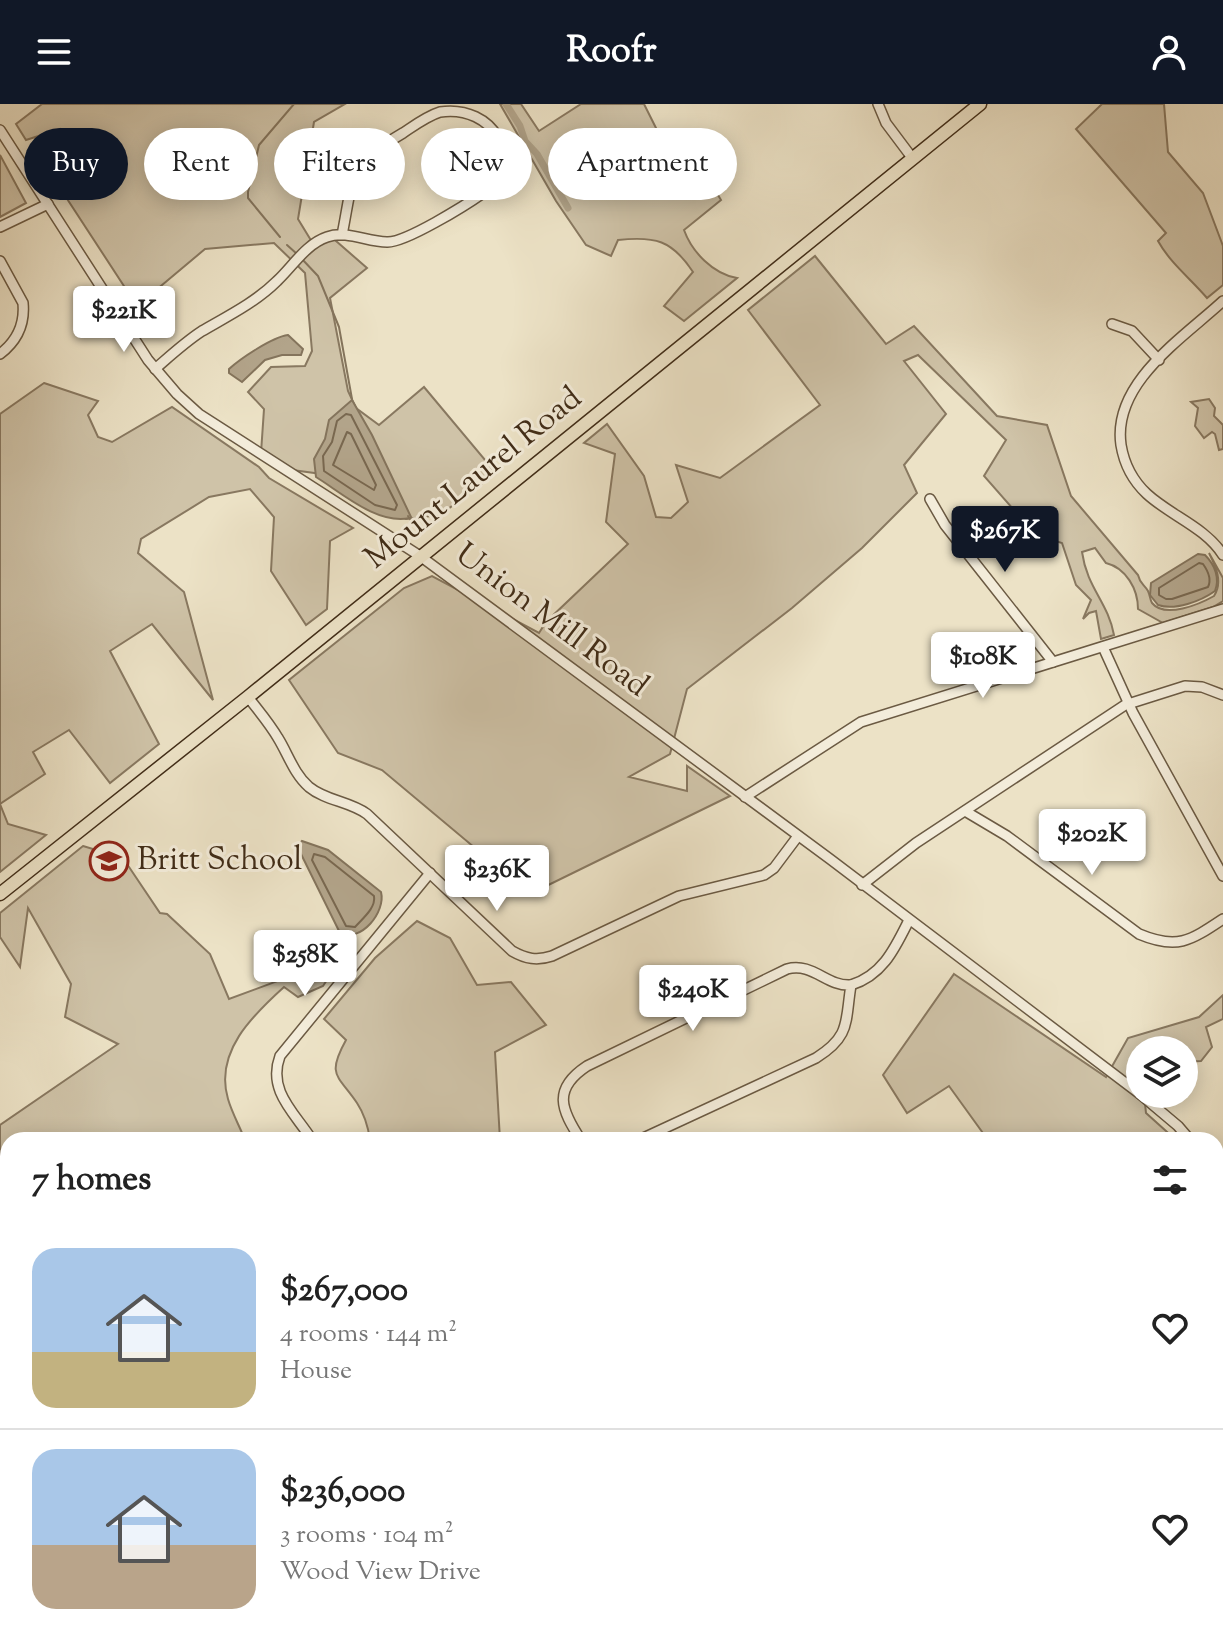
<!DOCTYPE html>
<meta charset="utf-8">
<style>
:root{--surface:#fff;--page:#f2f2f2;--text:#222;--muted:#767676;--line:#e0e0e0;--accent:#111827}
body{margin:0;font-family:"Sorts Mill Goudy",serif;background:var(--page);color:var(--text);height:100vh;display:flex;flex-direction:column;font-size:30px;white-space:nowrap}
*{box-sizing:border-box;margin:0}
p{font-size:26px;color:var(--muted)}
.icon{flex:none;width:44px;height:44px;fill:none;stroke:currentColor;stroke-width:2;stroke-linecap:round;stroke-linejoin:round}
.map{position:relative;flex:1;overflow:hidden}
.side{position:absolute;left:0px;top:1028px;width:1224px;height:512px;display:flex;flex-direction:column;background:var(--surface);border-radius:24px 24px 0 0;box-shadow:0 4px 20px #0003}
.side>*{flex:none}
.guide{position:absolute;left:24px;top:24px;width:800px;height:72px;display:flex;gap:16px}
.tools{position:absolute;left:1126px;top:932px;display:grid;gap:16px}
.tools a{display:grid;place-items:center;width:72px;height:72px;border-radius:50%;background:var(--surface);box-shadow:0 4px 20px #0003;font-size:40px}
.price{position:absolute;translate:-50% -68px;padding:0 18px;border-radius:8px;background:#fff;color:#222;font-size:26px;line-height:52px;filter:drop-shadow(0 2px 4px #0008)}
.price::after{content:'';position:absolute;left:50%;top:48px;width:24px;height:18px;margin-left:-12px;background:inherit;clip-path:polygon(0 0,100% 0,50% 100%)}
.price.current{background:var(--accent);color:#fff}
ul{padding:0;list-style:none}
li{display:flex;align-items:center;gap:24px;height:200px;padding:0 32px}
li+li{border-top:2px solid var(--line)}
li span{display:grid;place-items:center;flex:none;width:224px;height:160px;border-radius:24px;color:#555}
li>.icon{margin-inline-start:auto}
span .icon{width:96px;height:96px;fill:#fffc;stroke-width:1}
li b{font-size:34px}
h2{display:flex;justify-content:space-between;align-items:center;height:96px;padding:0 32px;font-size:34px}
.chip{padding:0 28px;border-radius:36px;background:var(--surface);box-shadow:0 4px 20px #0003;font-size:28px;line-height:72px}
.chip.current{background:var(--accent);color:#fff}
header{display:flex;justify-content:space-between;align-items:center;height:104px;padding:0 32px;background:var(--accent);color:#fff;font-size:36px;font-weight:700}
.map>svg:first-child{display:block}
</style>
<header><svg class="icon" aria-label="menu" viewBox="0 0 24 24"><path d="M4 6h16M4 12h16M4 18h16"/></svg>Roofr<svg class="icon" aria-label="person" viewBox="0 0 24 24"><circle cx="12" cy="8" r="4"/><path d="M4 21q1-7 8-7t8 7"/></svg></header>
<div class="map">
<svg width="1223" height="1540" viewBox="0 0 1223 1540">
<rect width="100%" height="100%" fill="#ece2c6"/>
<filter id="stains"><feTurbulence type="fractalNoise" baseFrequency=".0025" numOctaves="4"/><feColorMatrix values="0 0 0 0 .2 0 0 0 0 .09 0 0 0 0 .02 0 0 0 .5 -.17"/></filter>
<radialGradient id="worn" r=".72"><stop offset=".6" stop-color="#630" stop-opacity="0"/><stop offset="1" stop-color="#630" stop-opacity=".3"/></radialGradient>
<g fill="#cfc3a8" stroke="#887860" stroke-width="2">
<polygon points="42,0 345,0 314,18 298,115 312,138 328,130 367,164 330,194 348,287 356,304 379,321 424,283 496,369 440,411 406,415 329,371 285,365 261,349 264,305 248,288 271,263 305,262 312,247 305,169 274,139 205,145 137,202 60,84 50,63 66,52 60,25 26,36 16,20"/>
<path d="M500 0H521L539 27 581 0H644L676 64 703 66 721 96 684 126C692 148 713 170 737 174L684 217 664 202 693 168C672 136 655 132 618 136L611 152 586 141 556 97Z"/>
<path d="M1102 0H1164L1168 48 1203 89 1223 142V181L1207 194C1190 174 1171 160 1158 137L1166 129 1076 25Z"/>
<polygon points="0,51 26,99 0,113"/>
<path d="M815 152 886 240 914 222 997 312 1047 321 1071 392 1138 471C1140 480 1144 480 1148 487 1150 491 1150 496 1152 499 1165 515 1200 500 1214 492 1223 478 1216 463 1209 449L1223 474V497L1213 503 1163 519 1138 505C1138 485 1126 464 1106 459L1095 444 1082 448C1087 484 1108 498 1114 531L1101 535 1096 507 1089 509 1083 515 1091 496 1076 481 1062 439 1036 431 984 372 1006 336 918 251 904 257 946 310 904 361 917 389 862 444 792 504 687 585 670 650 629 673 687 687V662L730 692 530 790 382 666 338 649 289 576 404 484 432 472 539 529 546 518 628 440 606 418 615 350 584 339 607 320 644 372 656 413 671 414 688 398 676 361 720 374 820 301 748 206Z"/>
<polygon points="44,279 98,297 88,311 98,333 112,338 172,303 259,363 269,374 353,424 330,437 327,505 306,521 271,467 274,413 250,385 209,393 141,435 138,449 184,488 213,596 152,520 110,547 159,640 110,679 69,626 33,648 45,670 0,700 8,720 46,731 0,768 0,310"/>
<polygon points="1209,295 1215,304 1214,312 1223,321 1223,345 1219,346 1215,330 1212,328 1204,334 1195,322 1198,304 1191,298"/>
<path d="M83 742 123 754 160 809 167 810 210 850 229 895 342 853 323 882 298 893 284 883C253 911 214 948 228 995 232 1009 240 1023 245 1036H8V1483L0 1482V1021L118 940 65 913 71 880 28 804 20 863 0 833V809Z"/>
<path d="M417 817 450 834 477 881 511 878 546 921 495 948 500 1036H370C368 1022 365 1011 357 999 338 971 326 972 346 936L324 915 375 854Z"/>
<polygon points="954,870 1106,973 1128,934 1199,913 1223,891 1223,915 1206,923 1212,943 1201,957 1184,958 1184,946 1140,946 1140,990 1144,990 1146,1009 1176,1036 988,1036 949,982 907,1009 883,971"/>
<polygon points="1216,1428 1223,1434 1223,1540 354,1540 320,1532 1216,1532"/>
<polygon points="61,1532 186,1532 185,1540 65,1540"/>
</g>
<g fill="#b2a48a" stroke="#84745c" stroke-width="2">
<path d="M288 231 303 245 301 251H282L265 256 242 278 229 269V265C240 255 272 233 288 231Z"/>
<path d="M352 296 372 331 411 413 410 414C377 421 342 389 316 373L314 355 325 335 329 316Z"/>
<path d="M1198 450 1205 451C1215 461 1220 474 1215 487 1201 497 1175 507 1158 501L1150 491 1151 479Z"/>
<path d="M302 737 328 746 381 788C386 808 361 839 340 829L299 746V740Z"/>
</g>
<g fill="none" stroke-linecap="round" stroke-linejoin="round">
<g stroke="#796850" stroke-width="2">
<polygon points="346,310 351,311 397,401 395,406 375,401 324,367 323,352 332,338 337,317"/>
<polygon points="347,328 351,330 376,381 374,386 333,361"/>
<path d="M1199 459 1203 460C1208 467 1212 475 1208 483L1172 495H1166L1159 491V484Z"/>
<path d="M314 750 325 753 374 792C376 804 363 814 355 823L346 822 312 756Z"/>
</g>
<g stroke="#84745c" stroke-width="2">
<polyline points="280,133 248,94 248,88 259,41 294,0"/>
<polyline points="287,141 297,150"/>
<polyline points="301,154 318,172 339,223 352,295"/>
<polyline points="408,412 419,429"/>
<polyline points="0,1245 8,1259"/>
<polyline points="0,1416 8,1413"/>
<polyline points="139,1532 141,1540"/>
<polyline points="733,1532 735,1538 743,1540"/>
<polyline points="1138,1532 1141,1540"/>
</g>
<polyline stroke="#b2a48a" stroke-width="7" points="506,0 520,22 525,37 537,50 568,104"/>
<g stroke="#6b5a43" stroke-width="12">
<g id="minor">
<polyline points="878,0 886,19 913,55"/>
<polyline points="0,26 148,256 177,290 199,310 420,452 830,755 1140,990"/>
<polyline points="0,123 48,100"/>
<path d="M0 157 23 199C25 220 17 237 0 250"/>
<path d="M1223 197C1183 234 1112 279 1121 341 1124 359 1133 377 1147 390 1171 412 1205 423 1223 451"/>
<polyline points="1112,220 1132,227 1159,256"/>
<path d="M155 265C170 252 185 238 202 227 228 212 256 198 277 177 293 162 306 140 327 133 347 126 367 138 387 138 405 139 466 101 483 89 526 57 494 0 440 8 427 12 415 21 403 29 347 62 354 71 342 131"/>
<polyline points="930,395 945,421 1053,558"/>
<polyline points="1103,543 1133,609 1223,772"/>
<path d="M248 593C258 606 270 620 278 634 288 650 294 670 309 683 326 697 349 697 367 710L512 847C526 855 537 857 552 852L679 792 764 771 774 764 798 732"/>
<polyline points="745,693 861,618 1223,505"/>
<path d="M965 707 1007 732 1139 830C1177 846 1190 837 1223 815"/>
<polyline points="862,781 916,739 1125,601 1185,582 1202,583 1223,591"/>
<path d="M851 881C883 871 895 844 909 816"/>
<polyline points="1140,990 1178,1022 1190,1036"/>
<path d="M312 1036C295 1009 267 987 280 952L430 769"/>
<path d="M581 1036C561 1006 552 985 587 962L787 865C813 858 827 883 851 881 845 918 851 932 816 954L639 1036"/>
<polyline points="872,1036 892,1036"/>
<polyline points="1216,1078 1223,1090"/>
<polyline points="1216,1272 1223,1264"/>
<polyline points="254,1532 256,1540"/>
<polyline points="981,1540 988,1532"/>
</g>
</g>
<g stroke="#402c17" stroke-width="15">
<polyline id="major" points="0,790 248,593 980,0"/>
</g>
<use href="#minor" stroke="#f3ecda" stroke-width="9"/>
<use href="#major" stroke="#ece2c6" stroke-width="12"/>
</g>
<defs>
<g id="school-ring" transform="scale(2)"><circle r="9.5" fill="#f3ecda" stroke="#8f2418" stroke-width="1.5"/><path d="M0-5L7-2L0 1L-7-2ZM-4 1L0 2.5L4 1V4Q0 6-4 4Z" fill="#8f2418"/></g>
</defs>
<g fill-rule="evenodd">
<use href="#school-ring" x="109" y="757"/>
</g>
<g text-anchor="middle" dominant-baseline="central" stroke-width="6" stroke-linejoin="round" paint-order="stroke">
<g font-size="32" fill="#402c17" stroke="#f3ecda">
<text transform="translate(474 375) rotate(-39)">Mount Laurel Road</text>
<text transform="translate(551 517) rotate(37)">Union Mill Road</text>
</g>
<g font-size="32" fill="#402c17" stroke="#f3ecda" text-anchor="start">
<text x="137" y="757">Britt School</text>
</g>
</g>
<rect width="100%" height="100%" filter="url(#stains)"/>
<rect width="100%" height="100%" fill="url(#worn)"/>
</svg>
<div class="tools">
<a><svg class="icon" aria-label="layers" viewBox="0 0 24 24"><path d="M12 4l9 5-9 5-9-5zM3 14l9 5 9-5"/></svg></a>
</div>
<b class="price" style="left:124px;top:250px">$221K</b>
<b class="price current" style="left:1005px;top:470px">$267K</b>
<b class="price" style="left:983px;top:596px">$108K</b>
<b class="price" style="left:1092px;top:773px">$202K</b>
<b class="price" style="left:497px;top:809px">$236K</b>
<b class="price" style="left:305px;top:894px">$258K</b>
<b class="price" style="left:693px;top:929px">$240K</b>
<div class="guide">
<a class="chip current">Buy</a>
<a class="chip">Rent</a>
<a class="chip">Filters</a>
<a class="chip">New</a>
<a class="chip">Apartment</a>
</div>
<section class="side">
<h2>7 homes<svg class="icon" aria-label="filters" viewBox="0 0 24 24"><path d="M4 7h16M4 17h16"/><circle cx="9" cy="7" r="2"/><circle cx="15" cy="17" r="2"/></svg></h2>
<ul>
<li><span style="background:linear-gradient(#a9c7e8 65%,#c2b280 0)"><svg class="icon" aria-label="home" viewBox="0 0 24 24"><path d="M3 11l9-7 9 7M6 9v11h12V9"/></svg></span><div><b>$267,000</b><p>4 rooms · 144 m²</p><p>House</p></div><svg class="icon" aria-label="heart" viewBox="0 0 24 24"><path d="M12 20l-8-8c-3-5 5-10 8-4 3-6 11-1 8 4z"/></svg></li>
<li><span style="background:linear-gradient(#a9c7e8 60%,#b9a48a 0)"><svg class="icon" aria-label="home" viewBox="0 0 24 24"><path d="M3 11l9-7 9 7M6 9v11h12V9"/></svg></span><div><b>$236,000</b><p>3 rooms · 104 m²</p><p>Wood View Drive</p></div><svg class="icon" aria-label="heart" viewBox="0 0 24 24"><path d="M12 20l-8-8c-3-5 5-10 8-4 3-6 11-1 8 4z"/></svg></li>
</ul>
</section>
</div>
